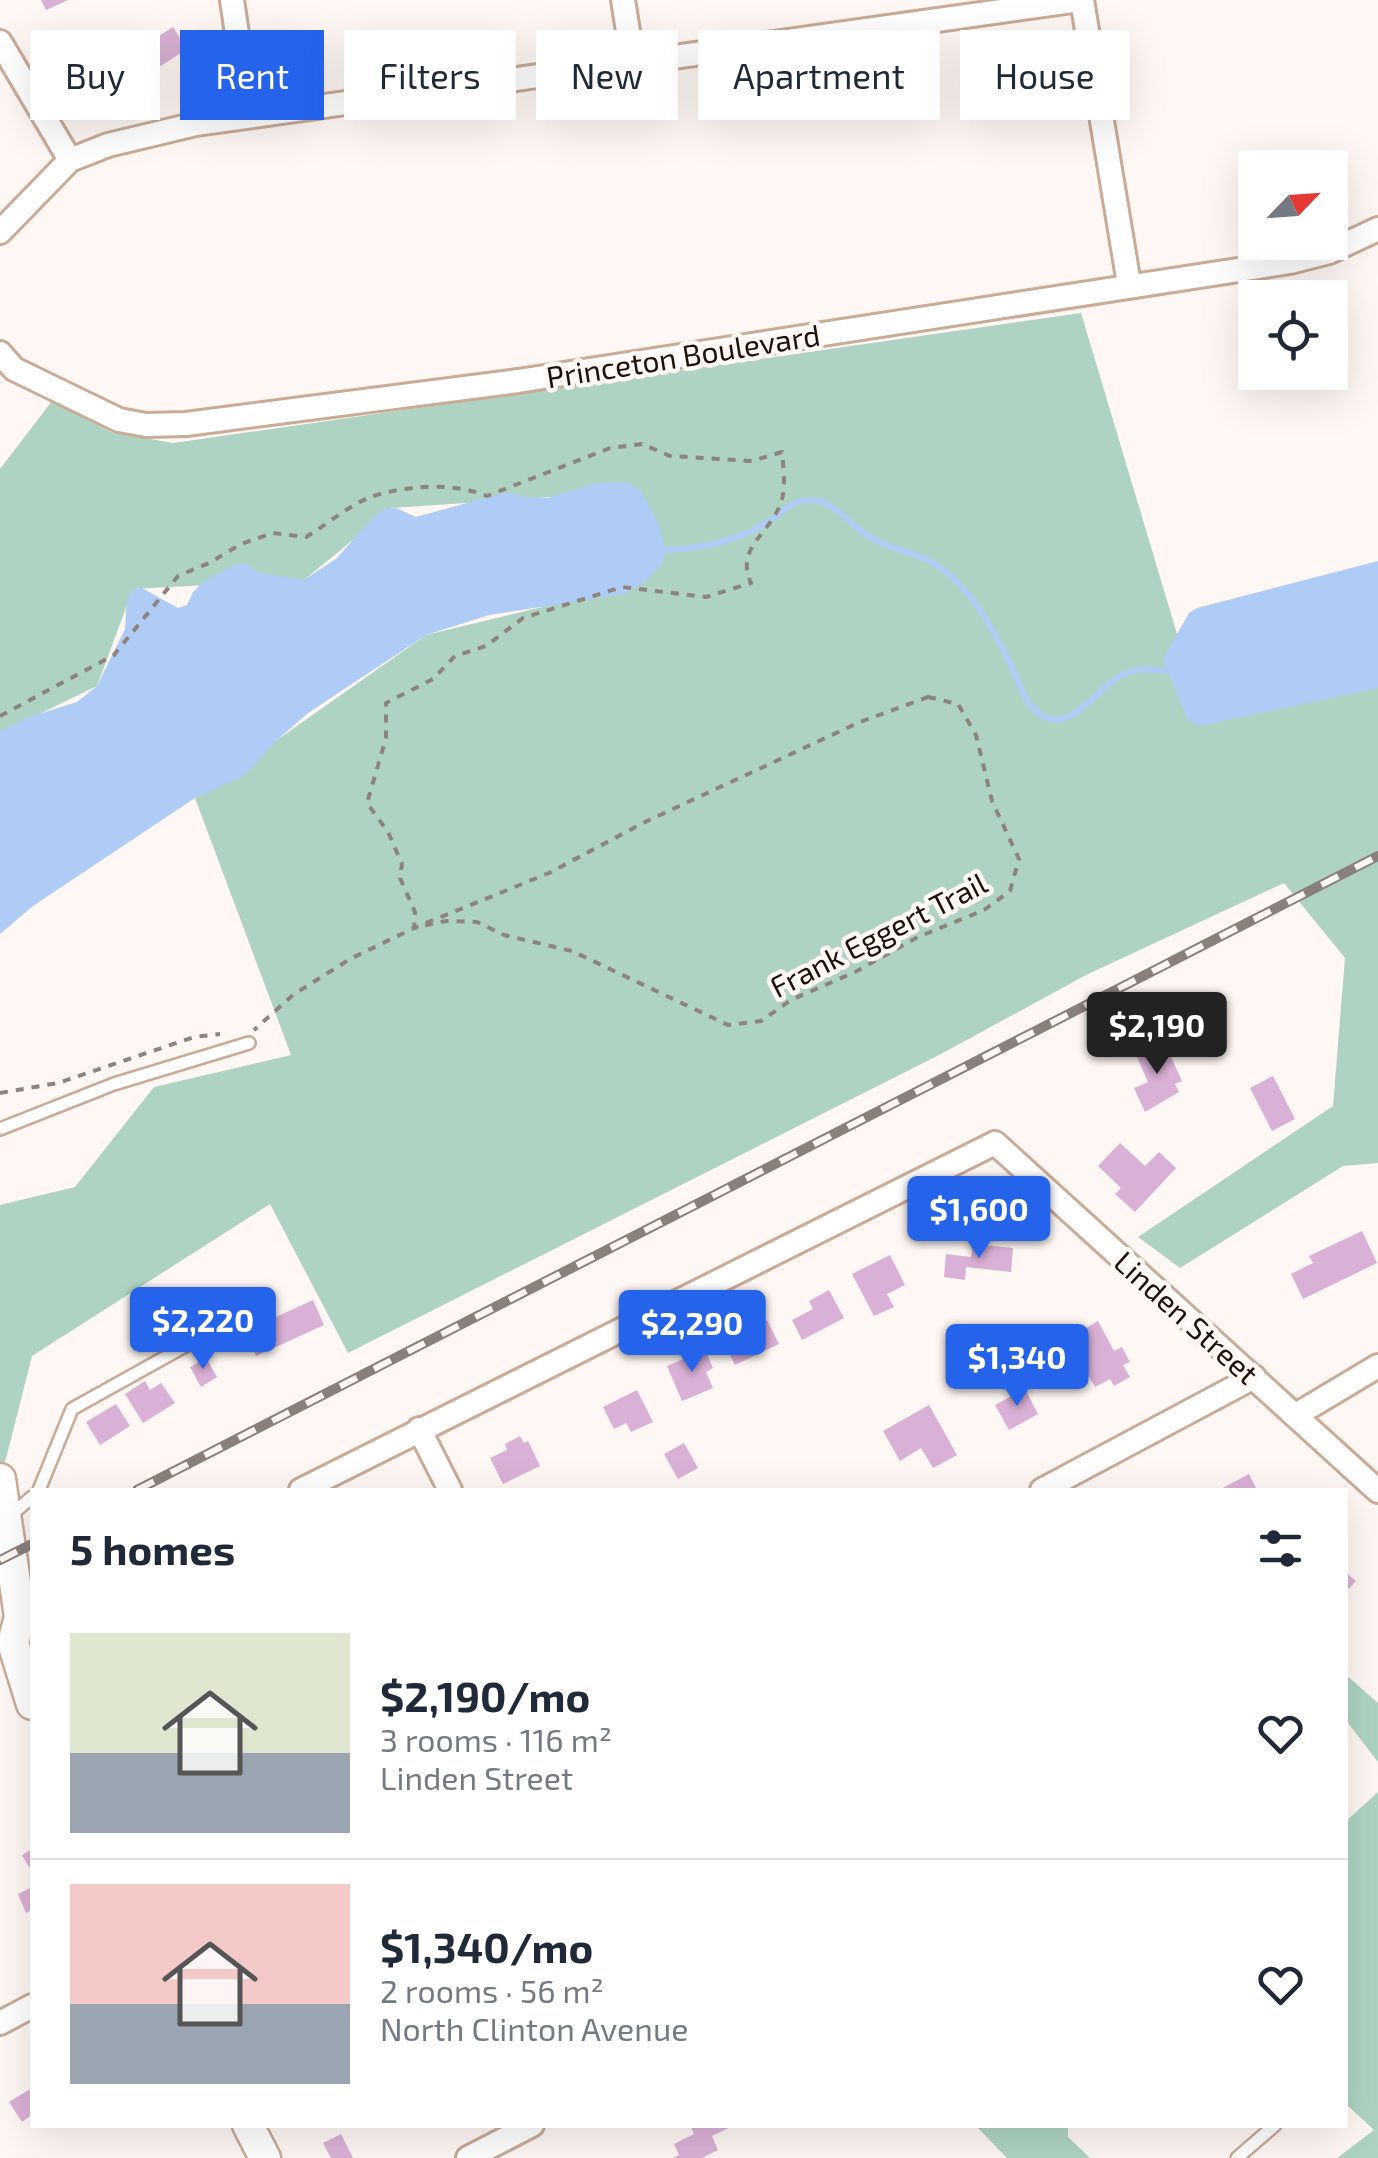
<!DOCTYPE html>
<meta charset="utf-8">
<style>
:root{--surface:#fff;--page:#f2f2f3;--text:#1f2937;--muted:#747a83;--line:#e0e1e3;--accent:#2563eb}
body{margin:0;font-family:"Exo 2",sans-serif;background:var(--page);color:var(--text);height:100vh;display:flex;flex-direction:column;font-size:38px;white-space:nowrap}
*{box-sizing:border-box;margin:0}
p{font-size:32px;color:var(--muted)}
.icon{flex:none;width:55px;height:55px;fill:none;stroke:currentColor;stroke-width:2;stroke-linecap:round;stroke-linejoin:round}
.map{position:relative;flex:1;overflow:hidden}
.details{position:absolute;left:30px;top:1488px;width:1318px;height:640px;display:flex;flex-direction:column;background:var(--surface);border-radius:0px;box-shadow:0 10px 40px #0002}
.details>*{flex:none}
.top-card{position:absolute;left:30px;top:30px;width:1320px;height:90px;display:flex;gap:20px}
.needle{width:65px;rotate:65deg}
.buttons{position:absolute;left:1238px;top:150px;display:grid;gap:20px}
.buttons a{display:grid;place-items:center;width:110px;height:110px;border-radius:0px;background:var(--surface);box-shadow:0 10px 40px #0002;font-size:50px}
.price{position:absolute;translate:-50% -85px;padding:0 22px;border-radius:10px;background:var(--accent);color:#fff;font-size:32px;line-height:65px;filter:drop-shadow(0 2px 5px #0008)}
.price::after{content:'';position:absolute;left:50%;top:60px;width:30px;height:22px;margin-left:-15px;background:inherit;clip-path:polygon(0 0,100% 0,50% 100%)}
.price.current{background:#222;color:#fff}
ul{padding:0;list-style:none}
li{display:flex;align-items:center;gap:30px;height:250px;padding:0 40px}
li+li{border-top:2px solid var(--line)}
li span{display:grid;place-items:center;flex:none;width:280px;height:200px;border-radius:0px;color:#555}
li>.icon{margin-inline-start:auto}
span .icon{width:120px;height:120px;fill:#fffc;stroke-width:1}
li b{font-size:42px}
h2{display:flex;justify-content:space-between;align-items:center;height:120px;padding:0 40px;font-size:42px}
.chip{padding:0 35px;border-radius:0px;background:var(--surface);box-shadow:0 10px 40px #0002;font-size:35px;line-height:90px}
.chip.current{background:var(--accent);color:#fff}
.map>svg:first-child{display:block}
</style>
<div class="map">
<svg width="1378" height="2158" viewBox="0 0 1378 2158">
<rect width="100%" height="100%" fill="#fef7f3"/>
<g fill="#afd3c2">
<polygon points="1081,313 1183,654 1378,647 1378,1163 1343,1166 1180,1268 1138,1237 1333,1106 1345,958 1284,883 1086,975 941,1054 348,1353 270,1204 32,1356 0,1482 0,1205 75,1187 154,1087 291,1055 195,798 426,635 645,582 641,491 392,508 304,580 133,589 97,686 0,733 0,469 52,401 111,432 173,443"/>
<polygon points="1345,1674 1378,1703 1378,1762 1345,1719"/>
<polygon points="1378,1792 1378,2158 1337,2158 1374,2130 1345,2103 1345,1822"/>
<polygon points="975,2125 1068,2125 1068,2137 1090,2158 1007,2158"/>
</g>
<g fill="#afccf7">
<polygon points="615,482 627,482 641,491 660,527 665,551 662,564 645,582 624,594 489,615 426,635 308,713 275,742 244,776 195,798 33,906 0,934 0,731 29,717 77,702 97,686 125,629 127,599 133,589 142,588 178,608 187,605 193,592 204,581 237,564 247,564 259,573 304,580 337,558 375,515 386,509 396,508 416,517 507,492 525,497 548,498 593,484"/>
<polygon points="1378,561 1378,688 1199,726 1187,718 1163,659 1189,613 1197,608"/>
</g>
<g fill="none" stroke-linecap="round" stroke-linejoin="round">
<path stroke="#afccf7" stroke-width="6" d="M659 550C697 550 736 542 769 521 781 514 788 504 801 501 832 494 850 527 873 539 891 549 912 552 930 561 975 586 1006 651 1025 698 1064 754 1093 685 1127 673 1141 668 1159 669 1174 672"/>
</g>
<g fill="#dab1d6">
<polygon points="41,0 68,0 46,10"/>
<polygon points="173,27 187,49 156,69 142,47"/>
<polygon points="86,41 120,54 111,78 77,65"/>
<polygon points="1164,1042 1182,1081 1175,1084 1179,1092 1145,1112 1134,1088 1148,1082 1136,1055"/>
<polygon points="1273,1076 1295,1119 1272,1131 1250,1088"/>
<polygon points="1120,1143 1145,1166 1159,1152 1176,1168 1135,1212 1115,1194 1121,1188 1098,1166"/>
<polygon points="1362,1231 1377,1263 1303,1299 1291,1274 1313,1263 1309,1256"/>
<polygon points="973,1244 1013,1248 1011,1272 966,1267 965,1280 944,1277 946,1254 971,1257"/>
<polygon points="890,1255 905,1285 887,1294 894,1307 874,1316 852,1274"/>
<polygon points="829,1290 844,1318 802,1340 792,1320 813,1309 809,1301"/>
<polygon points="313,1300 324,1325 256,1356 245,1331"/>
<polygon points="767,1320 779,1344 735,1365 723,1341"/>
<polygon points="1098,1321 1114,1351 1122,1347 1130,1362 1123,1365 1130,1377 1114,1386 1110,1379 1095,1387 1073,1348 1084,1342 1079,1332"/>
<polygon points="705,1350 713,1368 706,1372 713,1388 682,1401 667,1366"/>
<polygon points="206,1358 217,1377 201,1387 190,1367"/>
<polygon points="145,1381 150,1390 161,1383 175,1403 143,1423 125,1394"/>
<polygon points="1025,1389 1038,1414 1009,1430 995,1405"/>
<polygon points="637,1390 653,1422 631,1432 626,1423 614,1429 603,1407"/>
<polygon points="116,1404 130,1426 100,1445 86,1422"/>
<polygon points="929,1405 957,1455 933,1468 921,1448 900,1461 883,1431"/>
<polygon points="520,1436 524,1443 528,1441 540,1466 503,1484 490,1458 507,1450 505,1444"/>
<polygon points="684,1443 698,1468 678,1479 664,1454"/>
<polygon points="1249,1474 1257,1490 1219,1490"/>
<polygon points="1345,1572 1356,1581 1345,1593"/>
<polygon points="32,1849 32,1872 22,1855"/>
<polygon points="32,1887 32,1910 26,1913 18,1894"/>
<polygon points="32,2088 32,2115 22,2122 9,2102"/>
<polygon points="690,2125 735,2125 712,2136 718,2150 702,2158 673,2158 679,2155 674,2144 694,2134"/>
<polygon points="341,2134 353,2158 331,2158 323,2143"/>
</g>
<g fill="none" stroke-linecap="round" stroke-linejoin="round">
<g stroke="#c9ab97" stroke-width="16">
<g id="lane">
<polyline points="0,1129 114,1084 249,1043"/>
<polyline points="39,1490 72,1409 257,1306"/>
<polyline points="10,1516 32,1497"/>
<polyline points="1237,2158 1275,2125"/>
</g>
</g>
<g stroke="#c9ab97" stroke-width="28">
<g id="street">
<polyline points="232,0 249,115"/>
<polyline points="623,0 633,62"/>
<polyline points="1082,0 1129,284"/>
<polyline points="0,42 70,160"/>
<polyline points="0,232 70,160 108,145 196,124 1080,0"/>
<polyline points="0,353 14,369 119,420 146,425 186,424 518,381 1290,262 1329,252 1378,229"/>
<polyline points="1296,1415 1378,1366"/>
<polyline points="419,1429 450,1490"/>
<polyline points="301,1490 995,1143 1378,1491"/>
<polyline points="1042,1490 1254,1377"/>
<polyline points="0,2023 32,2006"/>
<polyline points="468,2158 532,2125"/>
</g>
</g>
<g stroke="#c9ab97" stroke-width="35">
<g id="secondary">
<polyline points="0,1479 20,1617 13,1643 32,1704"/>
<polyline points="248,2125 265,2158"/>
</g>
</g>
<g stroke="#8d847e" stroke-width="4" stroke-dasharray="8 8" stroke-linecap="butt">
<polygon points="928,697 958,704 976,735 992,801 1019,859 1010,891 984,910 918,937 855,972 791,1000 761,1021 728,1025 572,951 504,935 477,922 446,921 414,928 549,873 645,822 860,722"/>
<path d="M0 716 114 655 178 576 209 563 241 544 273 533 306 537C326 525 347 507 368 498 403 485 453 482 487 496L610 448 642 444 670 456 752 461 782 452C783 467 786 484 782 499 773 533 734 546 751 583L706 597 622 587 523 618 486 646 455 656 433 679 386 703V738L367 803 388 832 402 864 400 878 415 912 414 928 350 959 293 995 254 1030"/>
<polyline points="0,1093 58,1083 194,1037 220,1034"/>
</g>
<use href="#lane" stroke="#fff" stroke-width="11"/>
<use href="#street" stroke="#fff" stroke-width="22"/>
<use href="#secondary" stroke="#fff" stroke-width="30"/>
<g stroke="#8a807b" stroke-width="10">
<g id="rail">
<polyline points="137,1490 1378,856"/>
<polyline points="0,1560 32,1544"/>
</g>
</g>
<use href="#rail" stroke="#fef7f3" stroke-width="6" stroke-dasharray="19" stroke-linecap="butt"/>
</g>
<g text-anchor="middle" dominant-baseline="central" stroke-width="9" stroke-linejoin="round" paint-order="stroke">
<g font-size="30" fill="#1d120b" stroke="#fef7f3">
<text transform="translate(683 355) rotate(-9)">Princeton Boulevard</text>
<text transform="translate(878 934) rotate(-27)">Frank Eggert Trail</text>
<text transform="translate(1187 1317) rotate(42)">Linden Street</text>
</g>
</g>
</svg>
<div class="buttons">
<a><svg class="needle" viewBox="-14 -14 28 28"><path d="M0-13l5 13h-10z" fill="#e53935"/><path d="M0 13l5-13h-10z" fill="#747a83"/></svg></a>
<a><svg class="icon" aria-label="locate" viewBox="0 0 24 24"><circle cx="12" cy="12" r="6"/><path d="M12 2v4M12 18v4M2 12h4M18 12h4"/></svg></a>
</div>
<b class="price current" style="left:1157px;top:1077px">$2,190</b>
<b class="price" style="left:979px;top:1261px">$1,600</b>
<b class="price" style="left:203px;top:1372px">$2,220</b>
<b class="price" style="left:692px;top:1375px">$2,290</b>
<b class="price" style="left:1017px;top:1409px">$1,340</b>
<div class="top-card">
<a class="chip">Buy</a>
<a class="chip current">Rent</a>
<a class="chip">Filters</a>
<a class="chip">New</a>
<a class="chip">Apartment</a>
<a class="chip">House</a>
</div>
<section class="details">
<h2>5 homes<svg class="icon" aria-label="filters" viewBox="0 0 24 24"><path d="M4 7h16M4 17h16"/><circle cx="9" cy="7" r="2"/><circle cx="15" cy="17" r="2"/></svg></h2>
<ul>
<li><span style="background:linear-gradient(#dfe7d0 60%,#9aa5b1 0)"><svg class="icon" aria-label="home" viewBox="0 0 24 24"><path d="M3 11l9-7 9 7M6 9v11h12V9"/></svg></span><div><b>$2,190/mo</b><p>3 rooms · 116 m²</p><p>Linden Street</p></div><svg class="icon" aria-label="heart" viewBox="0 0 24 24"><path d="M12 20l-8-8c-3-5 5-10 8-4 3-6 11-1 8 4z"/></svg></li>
<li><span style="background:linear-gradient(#f6c9c9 60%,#9aa5b1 0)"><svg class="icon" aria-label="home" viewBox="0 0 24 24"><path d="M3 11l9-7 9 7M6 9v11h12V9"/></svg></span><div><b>$1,340/mo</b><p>2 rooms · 56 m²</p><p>North Clinton Avenue</p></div><svg class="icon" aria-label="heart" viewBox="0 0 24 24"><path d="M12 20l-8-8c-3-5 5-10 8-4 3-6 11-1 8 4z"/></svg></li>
</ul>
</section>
</div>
